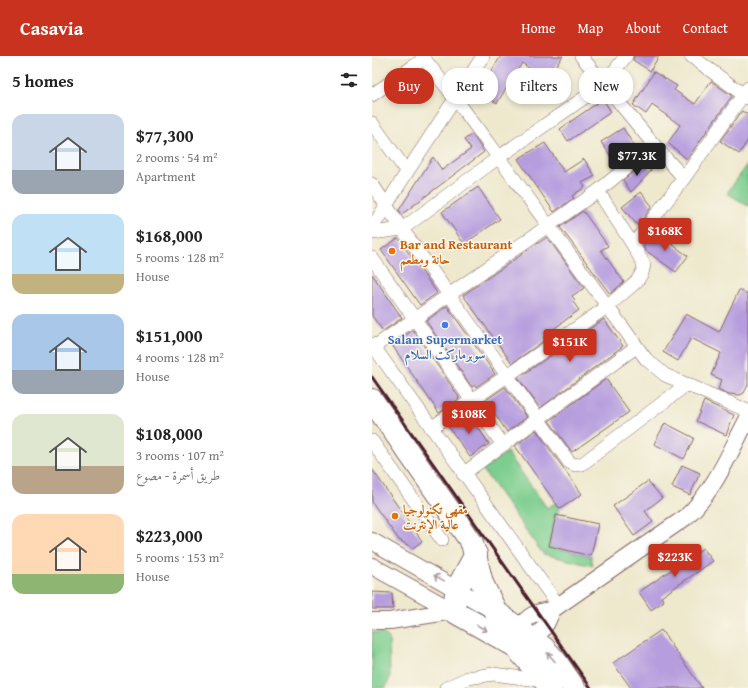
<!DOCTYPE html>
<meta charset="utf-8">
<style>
:root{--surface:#fff;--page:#f2f2f2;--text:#222;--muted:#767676;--accent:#c8321e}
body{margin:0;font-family:"Gentium Book Plus",Amiri,serif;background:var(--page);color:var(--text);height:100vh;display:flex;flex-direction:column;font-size:15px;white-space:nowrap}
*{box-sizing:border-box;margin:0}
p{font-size:13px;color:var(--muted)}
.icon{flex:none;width:22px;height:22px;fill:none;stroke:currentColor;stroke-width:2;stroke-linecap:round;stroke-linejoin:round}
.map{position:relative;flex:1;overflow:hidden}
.panel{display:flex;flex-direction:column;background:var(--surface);width:372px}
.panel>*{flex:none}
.banner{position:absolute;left:12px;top:12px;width:304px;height:36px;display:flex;gap:8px}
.price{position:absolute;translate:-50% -34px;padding:0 9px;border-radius:4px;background:var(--accent);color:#fff;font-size:13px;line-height:26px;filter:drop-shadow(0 1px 2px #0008)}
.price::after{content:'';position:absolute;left:50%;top:24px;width:12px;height:9px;margin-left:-6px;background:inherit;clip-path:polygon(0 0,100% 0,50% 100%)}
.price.on{background:#222;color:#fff}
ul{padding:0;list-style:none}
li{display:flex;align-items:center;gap:12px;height:100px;padding:0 12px}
li span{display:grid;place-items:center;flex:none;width:112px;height:80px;border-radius:12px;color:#555}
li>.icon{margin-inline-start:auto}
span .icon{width:48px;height:48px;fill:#fffc;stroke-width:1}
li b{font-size:17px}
h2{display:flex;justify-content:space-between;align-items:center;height:48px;padding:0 12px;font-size:17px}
.tag{padding:0 14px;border-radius:16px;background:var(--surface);box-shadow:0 2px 6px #0003;font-size:14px;line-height:36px}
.tag.on{background:var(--accent);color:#fff}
header{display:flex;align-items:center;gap:24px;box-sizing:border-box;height:56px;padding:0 20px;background:var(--accent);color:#fff}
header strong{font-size:19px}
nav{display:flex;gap:22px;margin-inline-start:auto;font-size:14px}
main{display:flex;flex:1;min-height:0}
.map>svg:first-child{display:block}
</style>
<header>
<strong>Casavia</strong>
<nav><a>Home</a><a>Map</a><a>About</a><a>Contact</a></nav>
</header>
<main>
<section class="panel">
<h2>5 homes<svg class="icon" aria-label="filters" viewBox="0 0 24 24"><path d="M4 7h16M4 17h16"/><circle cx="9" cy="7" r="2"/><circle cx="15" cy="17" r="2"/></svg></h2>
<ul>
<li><span style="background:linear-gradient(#c9d6e8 70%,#9aa5b1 0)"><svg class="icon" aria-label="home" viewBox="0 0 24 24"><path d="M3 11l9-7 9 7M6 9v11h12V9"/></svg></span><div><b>$77,300</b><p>2 rooms · 54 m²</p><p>Apartment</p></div></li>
<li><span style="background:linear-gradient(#bfe0f5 75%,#c2b280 0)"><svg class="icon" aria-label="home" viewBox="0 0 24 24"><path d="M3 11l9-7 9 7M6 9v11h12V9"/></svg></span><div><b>$168,000</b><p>5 rooms · 128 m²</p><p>House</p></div></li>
<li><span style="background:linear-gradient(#a9c7e8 70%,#9aa5b1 0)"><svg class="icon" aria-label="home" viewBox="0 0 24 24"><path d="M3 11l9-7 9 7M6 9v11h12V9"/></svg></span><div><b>$151,000</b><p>4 rooms · 128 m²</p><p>House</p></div></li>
<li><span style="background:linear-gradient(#dfe7d0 65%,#b9a48a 0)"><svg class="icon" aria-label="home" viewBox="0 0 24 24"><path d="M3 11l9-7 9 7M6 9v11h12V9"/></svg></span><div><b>$108,000</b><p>3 rooms · 107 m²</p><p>طريق أسمرة - مصوع</p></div></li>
<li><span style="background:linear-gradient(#ffd9b3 75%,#8fb573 0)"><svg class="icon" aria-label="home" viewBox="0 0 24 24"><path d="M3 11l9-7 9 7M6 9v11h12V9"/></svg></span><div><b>$223,000</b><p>5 rooms · 153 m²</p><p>House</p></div></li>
</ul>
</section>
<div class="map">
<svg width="376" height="632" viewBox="0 0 376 632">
<rect width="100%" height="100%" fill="#fbf7ec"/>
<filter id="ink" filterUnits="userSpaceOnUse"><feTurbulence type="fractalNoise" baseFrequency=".025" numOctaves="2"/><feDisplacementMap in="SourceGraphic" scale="8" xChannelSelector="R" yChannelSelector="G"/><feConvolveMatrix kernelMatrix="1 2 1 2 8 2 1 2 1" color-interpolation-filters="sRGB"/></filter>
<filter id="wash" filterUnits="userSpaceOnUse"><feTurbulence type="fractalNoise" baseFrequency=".012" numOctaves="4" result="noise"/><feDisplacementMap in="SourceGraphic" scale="16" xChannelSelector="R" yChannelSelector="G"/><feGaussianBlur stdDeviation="0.9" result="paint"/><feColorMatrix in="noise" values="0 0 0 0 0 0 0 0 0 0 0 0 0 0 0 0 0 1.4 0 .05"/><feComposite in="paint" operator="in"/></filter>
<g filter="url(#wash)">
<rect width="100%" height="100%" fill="#eee8cd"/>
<g fill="#7ccd8e" stroke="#63765c">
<polygon points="376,108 376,150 355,137"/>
<polygon points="135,396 175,452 183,447 188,453 184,459 177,490 219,500 221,510 171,498 111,414"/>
<polygon points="0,576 11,577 17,582 18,622 13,632 0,632"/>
</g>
<g id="blocks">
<g fill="#b69dde">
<polygon points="129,0 191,0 174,24 150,7 125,47 106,36"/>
<polygon points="262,0 287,0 278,15 261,4"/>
<polygon points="282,16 305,30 302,34 323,48 339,25 360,40 315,103 296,87 308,69 280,49 274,58 261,49"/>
<polygon points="231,43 239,56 196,85 188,73"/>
<polygon points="370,55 376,59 376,84 367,98 348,85"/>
<polygon points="251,72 264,93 245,109 229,86"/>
<polygon points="100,78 112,96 30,158 27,154 61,101 70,114 99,93 92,84"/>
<polygon points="173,87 192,116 212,103 223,120 210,127 213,131 200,140 202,142 182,156 146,103"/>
<polygon points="273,107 279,115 259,136 251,124"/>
<polygon points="106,131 128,163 92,188 70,156"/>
<polygon points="269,136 280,150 266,170 250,151"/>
<polygon points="211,155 236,190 229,194 252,226 238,238 188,171"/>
<polygon points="282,175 316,200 304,216 273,194 271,190"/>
<polygon points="175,181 212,232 200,240 203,244 201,246 207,254 171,281 173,284 140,307 91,239"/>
<polygon points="26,182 65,237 48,249 9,194"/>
<polygon points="0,218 30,262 11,275 0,260"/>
<polygon points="367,234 376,238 376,329 372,337 368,339 357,338 346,333 350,324 339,319 349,297 319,282 306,305 291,296 314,258 347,276"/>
<polygon points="75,250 123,318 104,331 103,329 100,331 54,265"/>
<polygon points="232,263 251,290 168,352 146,322"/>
<polygon points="41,274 87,341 87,343 67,357 20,289"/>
<polygon points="234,323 257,356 200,396 177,365"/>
<polygon points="133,331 155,361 135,376 114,344"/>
<polygon points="332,345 362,359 354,379 324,365"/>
<polygon points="96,356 117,388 98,401 76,370"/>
<polygon points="293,367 322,382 312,403 282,388"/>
<polygon points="164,374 210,438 188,453 143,390"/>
<polygon points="310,409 328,417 318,439 300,431"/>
<polygon points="0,413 50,485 41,492 27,484 0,446"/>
<polygon points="276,425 290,442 273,455 281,466 262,480 241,450"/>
<polygon points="184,459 226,468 219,500 177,490"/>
<polygon points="331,492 341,505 289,541 292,545 279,554 267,536"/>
<polygon points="0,536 20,537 21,553 0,553"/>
<polygon points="289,574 330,632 259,632 241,607"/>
</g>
</g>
</g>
<g filter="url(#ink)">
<use href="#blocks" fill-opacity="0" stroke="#836564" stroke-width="1"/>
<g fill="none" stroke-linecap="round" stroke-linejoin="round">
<g stroke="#836564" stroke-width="14">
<g id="minor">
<polyline points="50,0 83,42 274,303 293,319 376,355"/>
<polyline points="209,0 282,89 312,122"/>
<polyline points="319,0 376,42"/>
<polyline points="0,39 52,3"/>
<polyline points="0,67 35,116"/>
<polyline points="0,128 30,173 197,406 203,409 210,408 314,329"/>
<polyline points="0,172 35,116 111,0"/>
<polyline points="0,177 30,173 127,101 232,28 254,0"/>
<polyline points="261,189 312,122 376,32"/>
<polyline points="0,202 131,389"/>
<polyline points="0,288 186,549"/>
<polyline points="2,291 226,135 282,89"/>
<polyline points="59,372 235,251 265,225 270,217 272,209 261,189 226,135"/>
<polyline points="0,385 70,484"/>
<polyline points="91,418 264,291"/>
<polyline points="74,632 96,622 121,618 174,625"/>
</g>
</g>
<g stroke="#836564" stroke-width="18">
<g id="tertiary">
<polyline points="0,485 124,556"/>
<polyline points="0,510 81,555"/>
<polyline points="0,565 18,565 81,555"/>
<path d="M144 582C148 564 162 555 180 554"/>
<path d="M150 587C168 580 174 572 180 554L314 461C343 434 358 396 376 362"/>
</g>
</g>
<g stroke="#836564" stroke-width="24">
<g id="trunk">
<polyline points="0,344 100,487 110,527 124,556 172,592 185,607 202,632"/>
<polyline points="104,498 85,533 81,555 143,590 179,632"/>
</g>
</g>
<use href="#minor" stroke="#fff" stroke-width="13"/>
<use href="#tertiary" stroke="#fff" stroke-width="16"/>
<use href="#trunk" stroke="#fff" stroke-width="22"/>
<polyline stroke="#4a1f2b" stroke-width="3" points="0,321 219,632"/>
</g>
<defs><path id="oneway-shaft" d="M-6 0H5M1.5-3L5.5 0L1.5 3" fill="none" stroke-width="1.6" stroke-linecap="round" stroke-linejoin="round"/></defs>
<g stroke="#ae9aa0">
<use href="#oneway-shaft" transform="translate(67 522) rotate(-151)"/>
<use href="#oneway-shaft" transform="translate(110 572) rotate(30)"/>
<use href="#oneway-shaft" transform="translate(179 601) rotate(-132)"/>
</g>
</g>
<g fill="#e8710a" stroke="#fbf7ec" stroke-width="1.5">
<circle cx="20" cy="195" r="4"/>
<circle cx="23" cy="460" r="4"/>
</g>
<circle fill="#3f7fe0" stroke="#fbf7ec" stroke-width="1.5" cx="73" cy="269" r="4"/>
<g text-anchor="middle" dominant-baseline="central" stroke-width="3" stroke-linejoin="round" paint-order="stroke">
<g font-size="13" font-weight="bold" fill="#c56008" stroke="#fbf7ec" text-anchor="start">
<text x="28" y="188">Bar and Restaurant<tspan x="28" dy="15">حانة ومطعم</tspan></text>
<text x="31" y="453">مقهى تكنولوجيا<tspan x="31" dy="15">عالية الإنترنت</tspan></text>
</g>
<g font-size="13" font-weight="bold" fill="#366cbe" stroke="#fbf7ec">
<text x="73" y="283">Salam Supermarket<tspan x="73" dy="15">سوبرماركت السلام</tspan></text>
</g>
</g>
</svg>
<b class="price on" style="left:265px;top:121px">$77.3K</b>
<b class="price" style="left:293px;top:196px">$168K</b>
<b class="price" style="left:198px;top:307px">$151K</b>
<b class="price" style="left:97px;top:379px">$108K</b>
<b class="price" style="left:303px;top:522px">$223K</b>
<div class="banner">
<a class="tag on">Buy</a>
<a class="tag">Rent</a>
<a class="tag">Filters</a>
<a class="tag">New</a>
</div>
</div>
</main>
